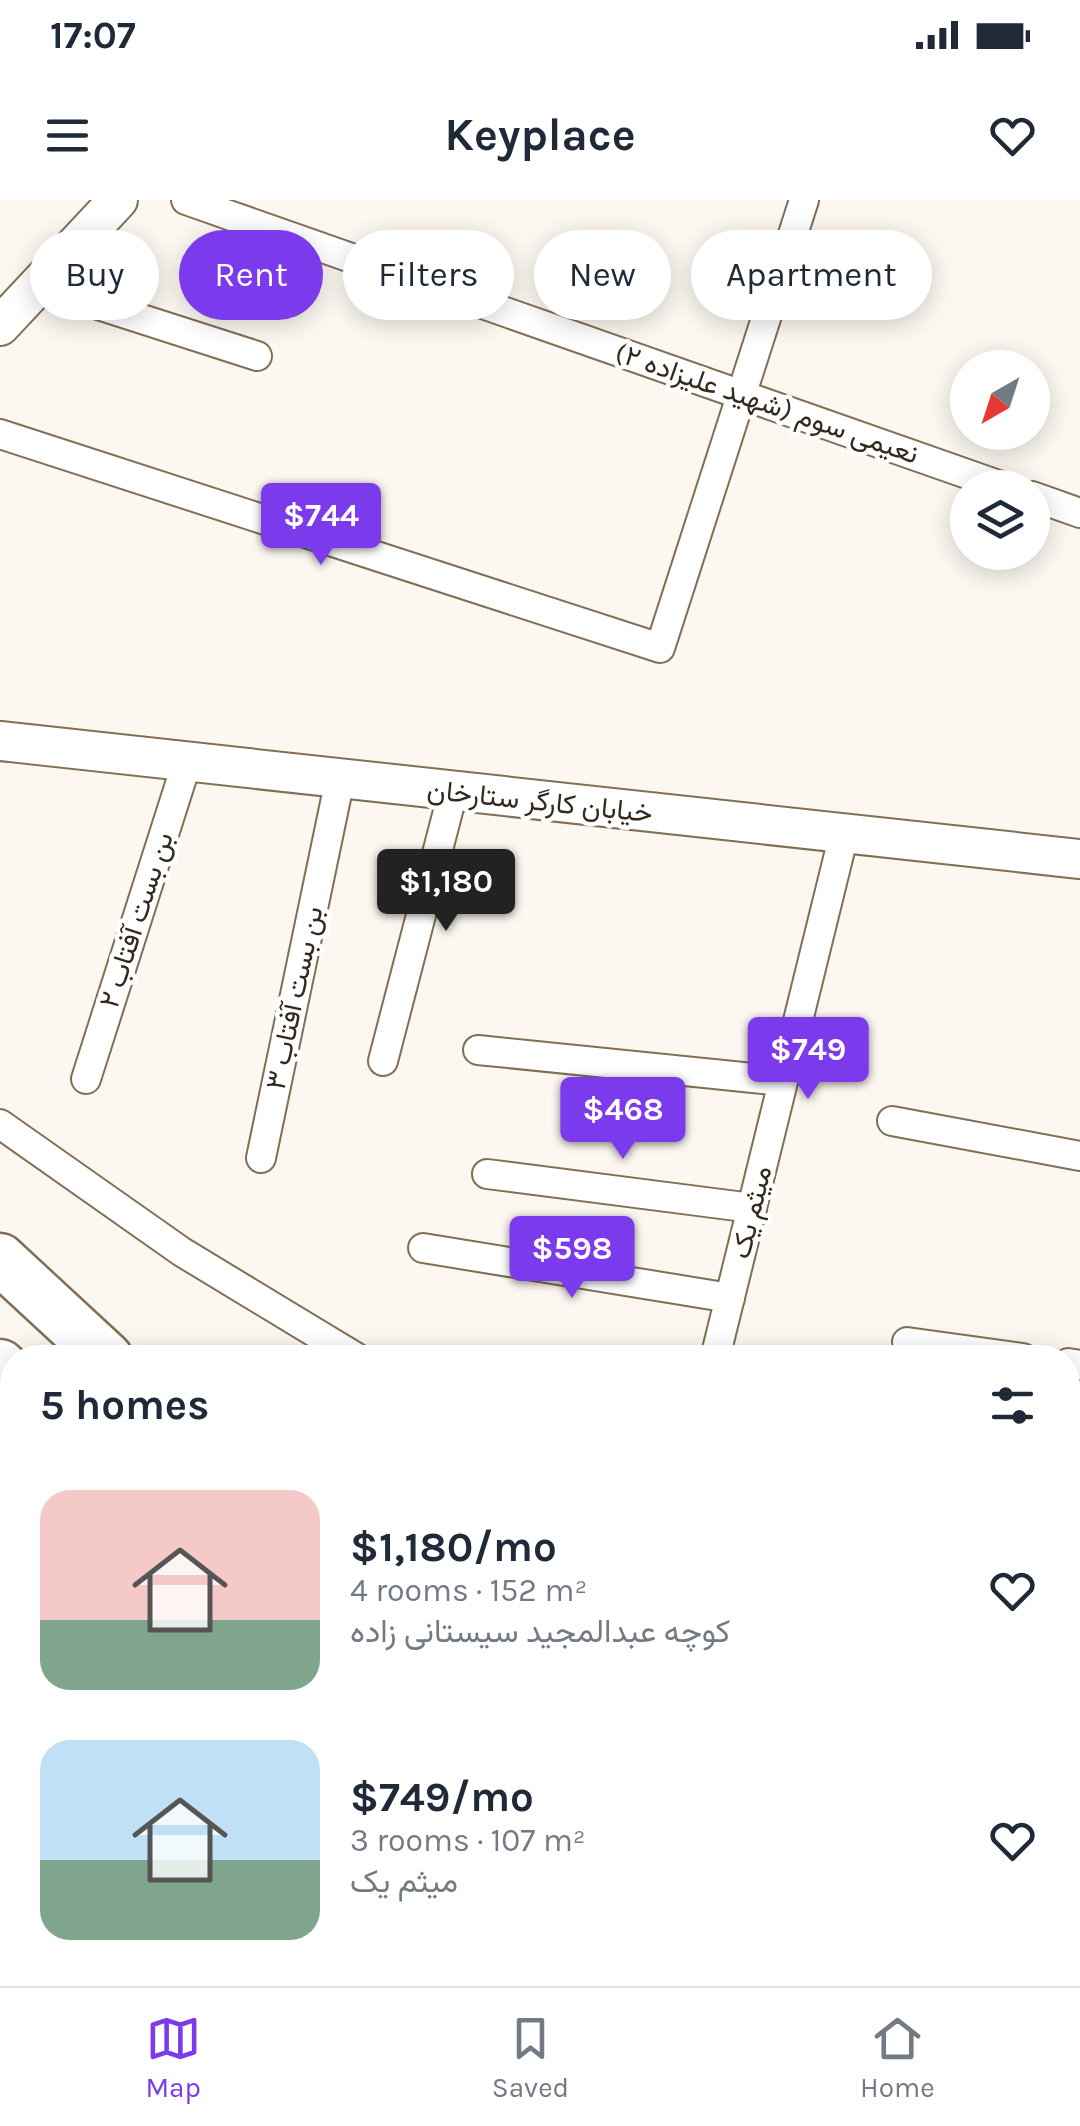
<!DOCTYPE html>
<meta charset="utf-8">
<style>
:root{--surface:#fff;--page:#f2f2f3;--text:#1f2937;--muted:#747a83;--line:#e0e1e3;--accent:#7c3aed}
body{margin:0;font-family:Karla,Vazirmatn,sans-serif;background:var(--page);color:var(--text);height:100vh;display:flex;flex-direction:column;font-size:38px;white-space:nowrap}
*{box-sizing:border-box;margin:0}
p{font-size:32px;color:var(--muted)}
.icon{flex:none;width:55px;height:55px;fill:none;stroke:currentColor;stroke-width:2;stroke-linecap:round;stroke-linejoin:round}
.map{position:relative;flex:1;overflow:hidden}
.panel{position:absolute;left:0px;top:1145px;width:1080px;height:642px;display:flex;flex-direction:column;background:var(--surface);border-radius:40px 40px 0 0;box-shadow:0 5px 25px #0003}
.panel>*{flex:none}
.banner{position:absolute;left:30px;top:30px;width:1020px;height:90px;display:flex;gap:20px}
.needle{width:65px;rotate:219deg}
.fabs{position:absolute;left:950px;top:150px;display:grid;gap:20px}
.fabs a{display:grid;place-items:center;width:100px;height:100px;border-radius:50%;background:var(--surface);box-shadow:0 5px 25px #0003;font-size:50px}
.price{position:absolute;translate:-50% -85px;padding:0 22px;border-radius:10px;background:var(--accent);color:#fff;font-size:32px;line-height:65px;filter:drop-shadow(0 2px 5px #0008)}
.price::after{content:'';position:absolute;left:50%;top:60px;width:30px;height:22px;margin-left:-15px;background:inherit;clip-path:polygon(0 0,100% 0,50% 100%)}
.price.current{background:#222;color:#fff}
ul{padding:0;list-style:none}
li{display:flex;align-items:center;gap:30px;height:250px;padding:0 40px}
li span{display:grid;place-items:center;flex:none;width:280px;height:200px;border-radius:30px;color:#555}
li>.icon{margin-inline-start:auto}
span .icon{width:120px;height:120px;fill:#fffc;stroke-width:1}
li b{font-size:42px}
h2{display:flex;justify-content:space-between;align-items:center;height:120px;padding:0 40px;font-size:42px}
.chip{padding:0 35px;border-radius:45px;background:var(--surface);box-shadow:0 5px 25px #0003;font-size:35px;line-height:90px}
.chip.current{background:var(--accent);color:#fff}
.status{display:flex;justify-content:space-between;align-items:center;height:70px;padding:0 50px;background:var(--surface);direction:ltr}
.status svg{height:28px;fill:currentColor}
header{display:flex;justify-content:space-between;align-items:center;height:130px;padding:0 40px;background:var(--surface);font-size:45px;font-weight:700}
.dock{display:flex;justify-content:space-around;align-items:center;height:140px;border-top:2px solid var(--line);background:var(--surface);font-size:28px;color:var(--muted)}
.dock a{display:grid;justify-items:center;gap:5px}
.dock .current{color:var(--accent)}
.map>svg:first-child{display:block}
</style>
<div class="status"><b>17:07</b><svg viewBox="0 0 49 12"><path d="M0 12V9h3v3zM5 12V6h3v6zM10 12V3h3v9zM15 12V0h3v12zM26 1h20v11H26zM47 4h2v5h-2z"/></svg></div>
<header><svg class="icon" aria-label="menu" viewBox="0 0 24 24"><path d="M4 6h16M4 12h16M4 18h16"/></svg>Keyplace<svg class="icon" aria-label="heart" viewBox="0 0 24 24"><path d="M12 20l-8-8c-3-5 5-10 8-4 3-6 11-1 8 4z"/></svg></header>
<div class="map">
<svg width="1080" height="1786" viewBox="0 0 1080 1786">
<rect width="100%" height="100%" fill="#fcf8f1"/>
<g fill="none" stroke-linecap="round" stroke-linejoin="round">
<g stroke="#826f53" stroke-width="32">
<g id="street">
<polyline points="186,0 1007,288"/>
<polyline points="39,86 257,156"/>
<polyline points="0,234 660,448 804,0"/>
<polyline points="1032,296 1080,313"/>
<polyline points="478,850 783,881"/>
<polyline points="383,861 453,592"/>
<polyline points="86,879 187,562"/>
<polyline points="892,921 1080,956"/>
<polyline points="0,924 182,1052 357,1158"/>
<polyline points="261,958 340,579"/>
<polyline points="487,974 752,1008"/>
<polyline points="423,1048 730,1098"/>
<polyline points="907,1142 1023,1158"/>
<polyline points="715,1158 844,634"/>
<polyline points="1068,1163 1080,1165"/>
<polyline points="0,1348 12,1334"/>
<polyline points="1068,1356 1080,1358"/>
<polyline points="10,1489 12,1486"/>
<polyline points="1068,1587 1080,1586"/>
<polyline points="1068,1661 1080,1650"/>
<polyline points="1068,1743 1080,1757"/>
<polyline points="112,1786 123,1775"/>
<polyline points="325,1786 337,1775"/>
<polyline points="566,1786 578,1775"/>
</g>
</g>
<g stroke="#826f53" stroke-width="42">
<g id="secondary">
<polyline points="0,126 118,0"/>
<polyline points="0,541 1080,659"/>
</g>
</g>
<g stroke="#826f53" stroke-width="55">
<g id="highway">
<polyline points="0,1059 107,1158"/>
<polyline points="0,1165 12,1176"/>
<polyline points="0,1215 12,1227"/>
<polyline points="630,1775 642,1786"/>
<polyline points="733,1775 745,1786"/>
</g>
</g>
<use href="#street" stroke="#fff" stroke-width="28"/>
<use href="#secondary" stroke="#fff" stroke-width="38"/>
<use href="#highway" stroke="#fff" stroke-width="50"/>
</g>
<g text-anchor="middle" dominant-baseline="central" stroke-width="9" stroke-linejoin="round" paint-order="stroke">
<g font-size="28" fill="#322a1e" stroke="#fff">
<text transform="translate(767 203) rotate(19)">نعیمی سوم (شهید علیزاده ۲)</text>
<text transform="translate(540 601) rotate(6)">خیابان کارگر ستارخان</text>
<text transform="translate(136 720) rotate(-72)">بن بست آفتاب ۲</text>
<text transform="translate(294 798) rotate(-78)">بن بست آفتاب ۳</text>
<text transform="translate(751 1012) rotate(-76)">میثم یک</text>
</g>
</g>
</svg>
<div class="fabs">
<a><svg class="needle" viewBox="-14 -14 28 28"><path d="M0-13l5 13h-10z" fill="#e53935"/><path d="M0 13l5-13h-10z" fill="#747a83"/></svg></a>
<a><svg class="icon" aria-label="layers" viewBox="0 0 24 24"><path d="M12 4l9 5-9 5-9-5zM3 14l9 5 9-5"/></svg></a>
</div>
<b class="price" style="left:321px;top:368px">$744</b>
<b class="price current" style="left:446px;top:734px">$1,180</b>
<b class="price" style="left:808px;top:902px">$749</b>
<b class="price" style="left:623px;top:962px">$468</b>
<b class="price" style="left:572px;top:1101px">$598</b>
<div class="banner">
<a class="chip">Buy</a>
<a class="chip current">Rent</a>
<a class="chip">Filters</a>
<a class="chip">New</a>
<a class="chip">Apartment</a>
</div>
<section class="panel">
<h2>5 homes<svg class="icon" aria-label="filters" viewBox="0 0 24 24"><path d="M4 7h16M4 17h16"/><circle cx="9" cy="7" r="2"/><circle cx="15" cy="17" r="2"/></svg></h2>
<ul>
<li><span style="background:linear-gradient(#f6c9c9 65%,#7fa58c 0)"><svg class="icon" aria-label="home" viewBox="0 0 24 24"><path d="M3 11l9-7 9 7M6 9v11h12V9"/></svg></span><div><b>$1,180/mo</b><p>4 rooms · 152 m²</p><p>کوچه عبدالمجید سیستانی زاده</p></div><svg class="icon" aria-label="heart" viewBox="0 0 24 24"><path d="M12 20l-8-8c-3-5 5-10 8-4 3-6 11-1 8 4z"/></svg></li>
<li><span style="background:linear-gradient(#bfe0f5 60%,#7fa58c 0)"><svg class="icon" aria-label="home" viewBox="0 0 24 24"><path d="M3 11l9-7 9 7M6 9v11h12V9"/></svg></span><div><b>$749/mo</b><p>3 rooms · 107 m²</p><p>میثم یک</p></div><svg class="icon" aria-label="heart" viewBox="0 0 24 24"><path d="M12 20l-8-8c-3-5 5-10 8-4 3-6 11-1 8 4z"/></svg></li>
</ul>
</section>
</div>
<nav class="dock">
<a class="current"><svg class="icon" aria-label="map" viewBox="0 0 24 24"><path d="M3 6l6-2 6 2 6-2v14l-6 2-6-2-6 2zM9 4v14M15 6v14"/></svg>Map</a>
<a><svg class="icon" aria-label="saved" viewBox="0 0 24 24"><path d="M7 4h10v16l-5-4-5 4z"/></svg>Saved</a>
<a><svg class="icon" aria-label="home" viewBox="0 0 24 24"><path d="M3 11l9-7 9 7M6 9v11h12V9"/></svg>Home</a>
</nav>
